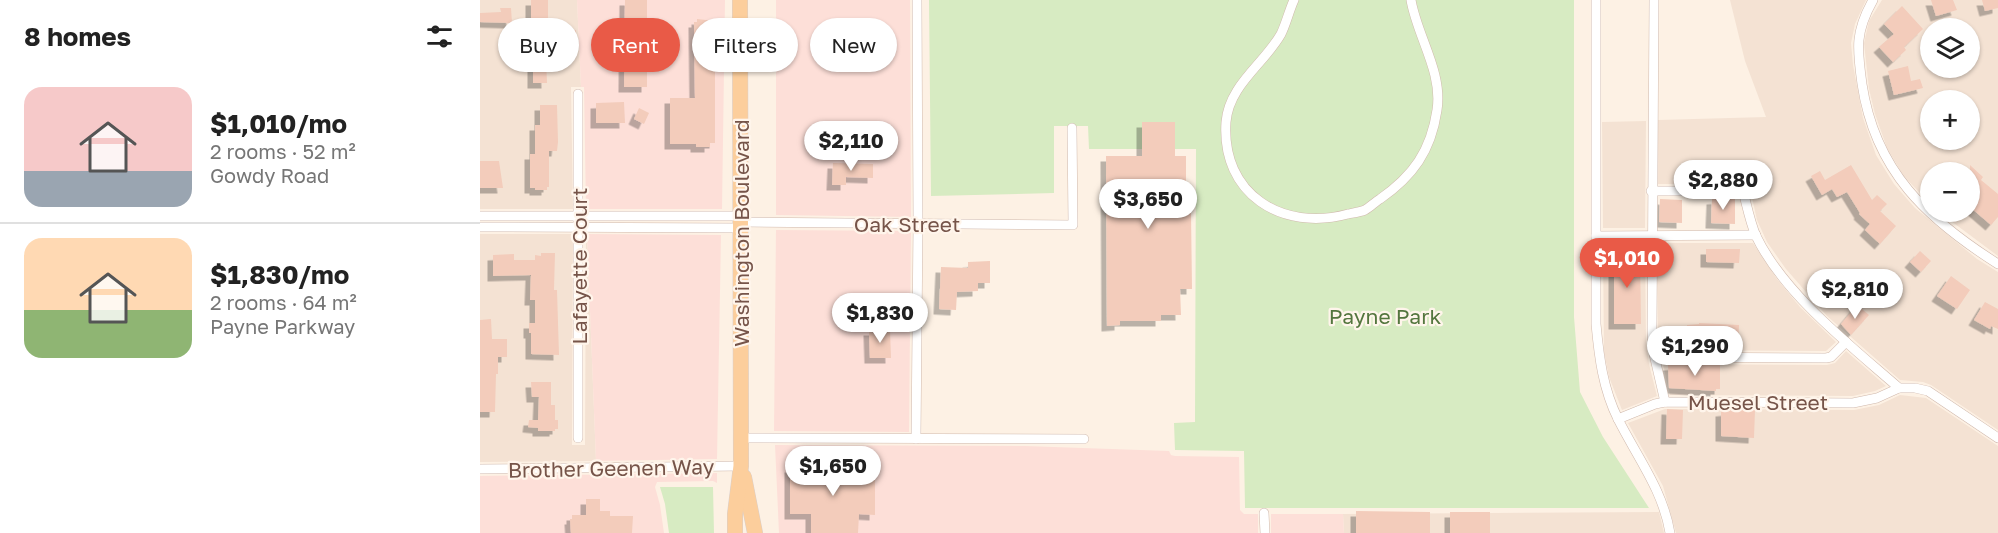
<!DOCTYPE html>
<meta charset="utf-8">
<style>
:root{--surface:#fff;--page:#f2f2f2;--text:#222;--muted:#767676;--line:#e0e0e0;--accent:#e95a47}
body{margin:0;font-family:"Golos Text",sans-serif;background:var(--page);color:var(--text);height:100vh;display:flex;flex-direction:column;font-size:22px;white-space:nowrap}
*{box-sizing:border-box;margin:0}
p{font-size:20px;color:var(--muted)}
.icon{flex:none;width:33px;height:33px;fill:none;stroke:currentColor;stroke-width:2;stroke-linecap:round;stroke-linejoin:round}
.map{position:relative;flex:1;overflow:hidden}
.side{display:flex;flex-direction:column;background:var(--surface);width:480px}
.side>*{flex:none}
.hud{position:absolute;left:18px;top:18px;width:570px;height:54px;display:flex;gap:12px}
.buttons{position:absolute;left:1440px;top:18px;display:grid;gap:12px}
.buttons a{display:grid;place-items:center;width:60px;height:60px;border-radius:50%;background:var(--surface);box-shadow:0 2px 4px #0004;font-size:30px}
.price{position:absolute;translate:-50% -51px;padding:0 14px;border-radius:21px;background:#fff;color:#222;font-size:20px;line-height:39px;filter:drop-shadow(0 2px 3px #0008)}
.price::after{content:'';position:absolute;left:50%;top:36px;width:18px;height:14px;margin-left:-9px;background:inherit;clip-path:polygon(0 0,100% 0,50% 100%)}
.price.current{background:var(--accent);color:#fff}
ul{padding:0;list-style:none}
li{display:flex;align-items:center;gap:18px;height:150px;padding:0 24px}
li+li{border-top:2px solid var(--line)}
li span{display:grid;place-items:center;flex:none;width:168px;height:120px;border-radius:18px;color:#555}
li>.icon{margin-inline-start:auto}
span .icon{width:72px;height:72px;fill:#fffc;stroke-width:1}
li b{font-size:26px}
h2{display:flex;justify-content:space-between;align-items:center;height:72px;padding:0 24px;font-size:26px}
.chip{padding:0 21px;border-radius:27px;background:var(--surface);box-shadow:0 2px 4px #0004;font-size:21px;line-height:54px}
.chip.current{background:var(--accent);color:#fff}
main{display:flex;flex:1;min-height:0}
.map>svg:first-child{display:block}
</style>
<main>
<section class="side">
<h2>8 homes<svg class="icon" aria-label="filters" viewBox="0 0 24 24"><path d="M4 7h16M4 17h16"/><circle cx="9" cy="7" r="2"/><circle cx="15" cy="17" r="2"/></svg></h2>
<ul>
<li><span style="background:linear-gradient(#f6c9c9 70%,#9aa5b1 0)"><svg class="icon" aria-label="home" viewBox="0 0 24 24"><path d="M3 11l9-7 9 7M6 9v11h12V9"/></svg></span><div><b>$1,010/mo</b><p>2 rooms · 52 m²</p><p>Gowdy Road</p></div></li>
<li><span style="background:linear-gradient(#ffd9b3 60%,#8fb573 0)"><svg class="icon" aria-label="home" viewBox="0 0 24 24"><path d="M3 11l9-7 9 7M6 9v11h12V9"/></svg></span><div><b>$1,830/mo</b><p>2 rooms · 64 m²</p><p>Payne Parkway</p></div></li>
</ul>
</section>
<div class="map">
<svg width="1518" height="533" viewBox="0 0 1518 533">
<defs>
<filter id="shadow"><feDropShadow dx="-5.5" dy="5.5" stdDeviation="0" flood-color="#0004"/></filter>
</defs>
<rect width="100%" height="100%" fill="#fdf1e4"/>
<g fill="#f4e2d3" fill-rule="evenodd">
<polygon points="0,0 97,0 101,87 91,87 93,209 0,209"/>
<polygon points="1250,0 1386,0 1375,24 1371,43 1373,65 1383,118 1396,155 1414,184 1435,208 1497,259 1518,272 1518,430 1451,385 1443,382 1420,380 1347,316 1306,269 1287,242 1277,220 1269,184 1267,183 1262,184 1178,184 1178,120 1286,117 1265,61"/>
<path d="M1402 0H1518V256L1459 212H1490V172H1450V204L1423 175 1407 148 1395 114 1389 89 1384 43 1389 21ZM1450 28H1490V68H1450ZM1450 100H1490V140H1450Z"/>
<polygon points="1166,121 1165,228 1123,228 1122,122"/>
<polygon points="0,234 93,234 92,445 105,445 106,234 107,234 116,461 0,462"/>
<polygon points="1123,243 1165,243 1166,342 1169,364 1177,396 1142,410 1129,377 1124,352"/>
<polygon points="1177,243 1273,243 1297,279 1320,307 1356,342 1346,351 1180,350 1178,331"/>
<polygon points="1366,351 1406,386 1395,391 1373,396 1190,395 1183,364 1347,365 1355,363"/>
<polygon points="1420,395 1446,398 1518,446 1518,533 1196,533 1183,486 1148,423 1185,409 1374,410 1399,405"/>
<polygon points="1179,512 1184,533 864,533 863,514"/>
</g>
<g fill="#fddfd8">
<polygon points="97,0 245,0 242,209 106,209 104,87 101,87"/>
<polygon points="296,0 430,0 431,217 296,215"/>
<polygon points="296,230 431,231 429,432 294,431"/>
<polygon points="107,234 241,235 237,459 116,461"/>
<polygon points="295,445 545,446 689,451 691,455 695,456 759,457 760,510 764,514 778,514 778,533 299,533"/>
<polygon points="237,473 237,483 233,481 177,482 175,487 180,505 184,533 0,533 0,476"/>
<polygon points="791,514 863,514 864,533 791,533"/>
</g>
<g fill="#d7ebc2">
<polygon points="449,0 1094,0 1094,317 1100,392 1123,437 1169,508 765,508 764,451 695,450 694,423 715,422 716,149 609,149 608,126 574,126 574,193 451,196"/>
<polygon points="180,487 233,487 234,533 189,533 185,504"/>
</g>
<g fill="#f3ccbb" filter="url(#shadow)">
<rect x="51" y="0" width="17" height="24"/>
<polygon points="145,0 167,0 167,87 144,87"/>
<polygon points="1451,0 1473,0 1477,10 1456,16"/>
<polygon points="1502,0 1518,0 1518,8 1505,11"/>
<polygon points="1422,6 1443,29 1424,47 1426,50 1413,62 1399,47 1414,34 1404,24"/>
<polygon points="20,8 31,8 32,23 0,22 0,13 21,12"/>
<polygon points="217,19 235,21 235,143 230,143 230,147 216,147 216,144 190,144 190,98 215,98 214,22 217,22"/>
<polygon points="92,27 92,31 96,30 95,53 78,54 77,28"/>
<polygon points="53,60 66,60 67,83 53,83"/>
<polygon points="1428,66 1431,81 1440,79 1443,88 1414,95 1408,71"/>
<polygon points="144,102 145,123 116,123 116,103"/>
<polygon points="60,105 77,105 78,142 77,151 69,151 69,187 67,187 67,190 55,190 55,188 50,188 50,154 55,154 55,125 60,125"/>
<polygon points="159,108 169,113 164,124 154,119"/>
<polygon points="662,122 695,122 695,156 706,156 706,212 711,212 712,289 700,289 701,315 681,315 681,321 640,321 640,325 627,326 626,156 662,156"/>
<polygon points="0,161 19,161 23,188 0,188"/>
<polygon points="353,163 393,164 393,178 366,177 366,185 352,185"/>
<polygon points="1371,165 1392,200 1397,195 1407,204 1400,211 1416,226 1400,244 1385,230 1390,224 1379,214 1380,213 1367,192 1357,197 1352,189 1342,195 1331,176 1340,171 1345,180"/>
<polygon points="1490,165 1503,177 1501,180 1518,194 1518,217 1511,225 1490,207"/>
<polygon points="1243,198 1255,199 1255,224 1231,223 1232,199"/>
<polygon points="1180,199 1202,200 1202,223 1179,222"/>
<polygon points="1226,249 1260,249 1259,263 1226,262"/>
<polygon points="1440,251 1451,261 1441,272 1430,262"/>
<polygon points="61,253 75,253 74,290 77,290 79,355 51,354 51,333 49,333 49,323 55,323 55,300 50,300 51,275 13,276 13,255 34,254 34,260 55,260 55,255 61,256"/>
<polygon points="1134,254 1160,254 1161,324 1134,324"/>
<polygon points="510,261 510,283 498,283 498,291 477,292 476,310 459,309 461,267 488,268 488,262"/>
<polygon points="1471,276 1490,290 1477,309 1457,296"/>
<polygon points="1505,302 1518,309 1518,329 1511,326 1510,329 1494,320"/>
<polygon points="1377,305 1389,315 1371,335 1361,324"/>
<polygon points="11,319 12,339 27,339 27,357 18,357 18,374 16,374 15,412 0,412 0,320"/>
<polygon points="1219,323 1259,325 1258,350 1216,350 1216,346 1206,346 1207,325 1219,324"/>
<polygon points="389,330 410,330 411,358 390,358"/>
<polygon points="1200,364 1240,364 1240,389 1236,389 1236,391 1189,388 1188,365"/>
<polygon points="51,382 71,382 71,405 75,405 75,420 78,420 78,429 75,429 75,431 58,431 58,428 48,427 49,420 58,420 59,397 52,397"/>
<polygon points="1187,409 1203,410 1202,439 1186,439"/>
<polygon points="1262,409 1275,410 1274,438 1241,436 1241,411"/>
<polygon points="310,467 395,467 395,515 379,514 378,533 331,533 331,514 310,514"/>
<polygon points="106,499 120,499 120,511 130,511 130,516 153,516 152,533 91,533 90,519 92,519 92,515 106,515"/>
<polygon points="876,511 950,512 950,533 876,533"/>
<rect x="970" y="512" width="40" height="21"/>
</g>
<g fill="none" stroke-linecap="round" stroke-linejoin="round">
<g stroke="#d0b9ad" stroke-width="10">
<g id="street">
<path d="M814 0C809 11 806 24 801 34 784 64 749 85 746 122 741 194 802 232 868 214 873 213 880 212 885 210 890 207 895 202 900 199 933 176 951 151 957 110 963 72 937 36 931 0"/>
<path d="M1116 0V324C1119 357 1123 389 1138 419 1157 457 1183 490 1190 533"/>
<polyline points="1174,0 1172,331 1173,350 1185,402"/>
<path d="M1393 0C1375 32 1377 48 1382 84 1395 171 1447 219 1518 264"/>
<polyline points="98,94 98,438"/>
<path d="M1171 191H1263C1267 206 1270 222 1276 236 1304 294 1371 346 1419 388H1435L1448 391 1518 438"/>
<polyline points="0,216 261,216"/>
<polyline points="261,222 593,225 592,128"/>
<polyline points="0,227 261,228"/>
<polyline points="1116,236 1276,235"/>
<polyline points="1175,357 1346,358 1351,357 1366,342"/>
<polyline points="1138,419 1175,404 1185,402 1373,403 1397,398 1419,388"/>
<polyline points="261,438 604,439"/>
<polyline points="436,439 438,224 437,0"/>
<polyline points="0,469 261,466"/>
<polyline points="784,513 785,533"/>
</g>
</g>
<g stroke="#d9cfcc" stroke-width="16">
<g id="primary">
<polyline points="264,477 275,533"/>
<polyline points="255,533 255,514 261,466 260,0"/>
</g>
</g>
<use href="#street" stroke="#fff" stroke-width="9"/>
<use href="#primary" stroke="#fcce9c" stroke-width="15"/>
</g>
<g text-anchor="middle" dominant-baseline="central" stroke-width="4.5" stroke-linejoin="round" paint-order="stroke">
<g font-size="21" fill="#765449" stroke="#fff5eb">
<text x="427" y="224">Oak Street</text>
<text transform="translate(261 233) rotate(-90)">Washington Boulevard</text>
<text transform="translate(99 266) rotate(-90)">Lafayette Court</text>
<text x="1278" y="402">Muesel Street</text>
<text transform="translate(131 468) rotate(-1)">Brother Geenen Way</text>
</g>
<g font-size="21" fill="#54763e" stroke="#fff5eb">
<text x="905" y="316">Payne Park</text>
</g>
</g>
</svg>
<div class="buttons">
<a><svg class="icon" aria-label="layers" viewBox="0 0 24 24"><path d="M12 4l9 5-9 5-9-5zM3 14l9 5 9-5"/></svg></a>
<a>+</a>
<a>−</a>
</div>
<b class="price" style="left:371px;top:172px">$2,110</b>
<b class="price" style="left:1243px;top:211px">$2,880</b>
<b class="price" style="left:668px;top:230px">$3,650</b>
<b class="price current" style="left:1147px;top:289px">$1,010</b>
<b class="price" style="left:1375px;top:320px">$2,810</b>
<b class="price" style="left:400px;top:344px">$1,830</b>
<b class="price" style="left:1215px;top:377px">$1,290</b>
<b class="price" style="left:353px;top:497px">$1,650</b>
<div class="hud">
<a class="chip">Buy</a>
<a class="chip current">Rent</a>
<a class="chip">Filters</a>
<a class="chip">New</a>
</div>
</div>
</main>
